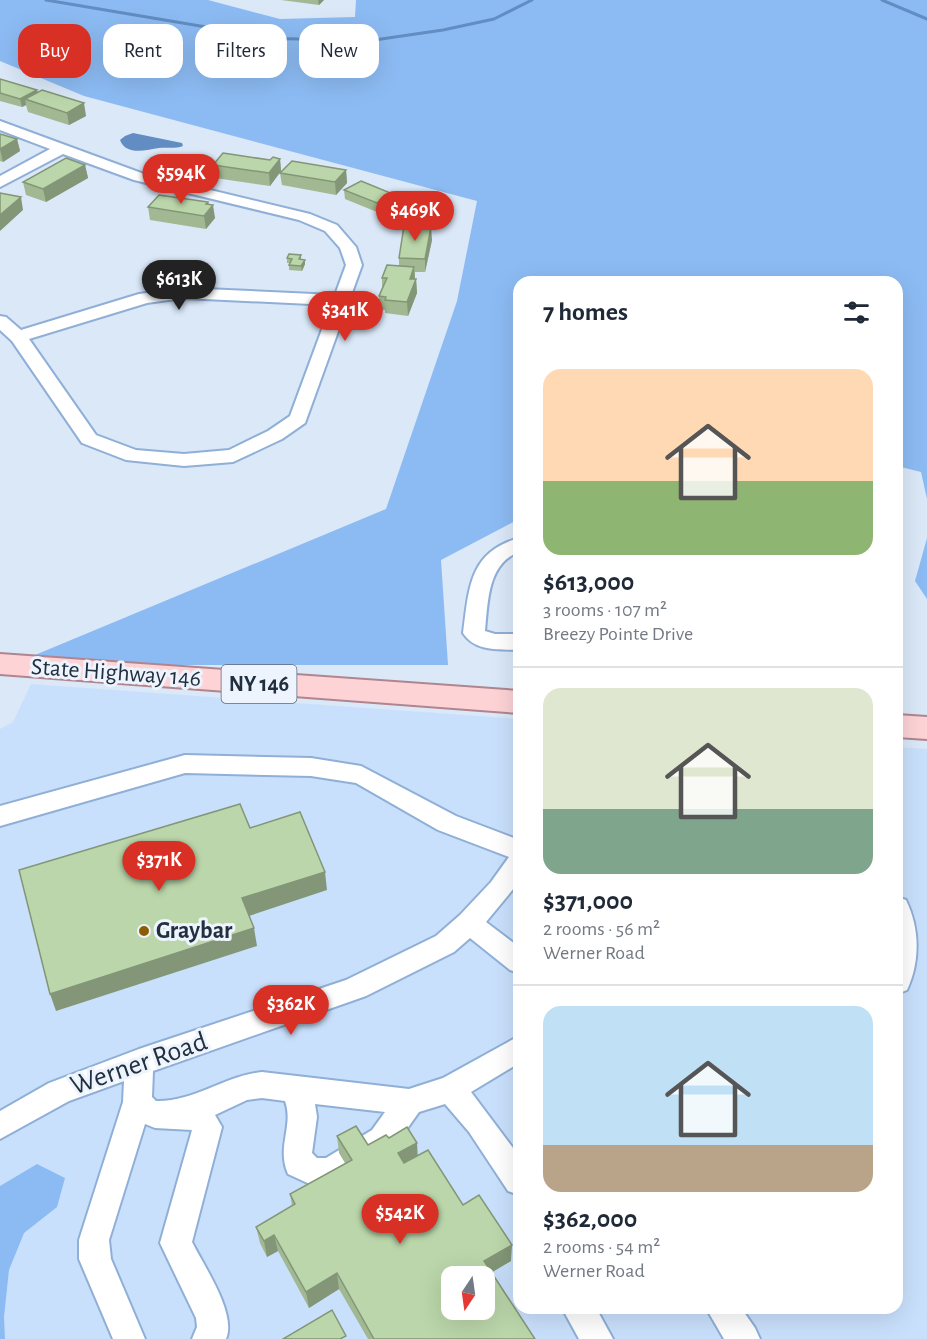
<!DOCTYPE html>
<meta charset="utf-8">
<style>
:root{--surface:#fff;--page:#f2f2f3;--text:#1f2937;--muted:#747a83;--line:#e0e1e3;--accent:#d93025}
body{margin:0;font-family:"Alegreya Sans",sans-serif;background:var(--page);color:var(--text);height:100vh;display:flex;flex-direction:column;font-size:22px;white-space:nowrap}
*{box-sizing:border-box;margin:0}
p{font-size:20px;color:var(--muted)}
.icon{flex:none;width:33px;height:33px;fill:none;stroke:currentColor;stroke-width:2;stroke-linecap:round;stroke-linejoin:round}
.map{position:relative;flex:1;overflow:hidden}
.drawer{position:absolute;left:513px;top:276px;width:390px;height:1038px;display:flex;flex-direction:column;background:var(--surface);border-radius:18px;box-shadow:0 6px 24px #0002}
.drawer>*{flex:none}
.top-card{position:absolute;left:18px;top:24px;width:405px;height:54px;display:flex;gap:12px}
.needle{width:39px;rotate:193deg}
.buttons{position:absolute;left:441px;top:1266px;display:grid;gap:12px}
.buttons a{display:grid;place-items:center;width:54px;height:54px;border-radius:12px;background:var(--surface);box-shadow:0 6px 24px #0002;font-size:30px}
.price{position:absolute;translate:-50% -51px;padding:0 14px;border-radius:21px;background:var(--accent);color:#fff;font-size:20px;line-height:39px;filter:drop-shadow(0 2px 3px #0008)}
.price::after{content:'';position:absolute;left:50%;top:36px;width:18px;height:14px;margin-left:-9px;background:inherit;clip-path:polygon(0 0,100% 0,50% 100%)}
.price.current{background:#222;color:#fff}
ul{padding:0;list-style:none}
li{display:grid;align-content:center;gap:12px;height:318px;padding:0 30px}
li+li{border-top:2px solid var(--line)}
li span{display:grid;place-items:center;height:186px;border-radius:18px;color:#555}
li>.icon{margin-inline-start:auto}
span .icon{width:108px;height:108px;fill:#fffc;stroke-width:1}
li b{font-size:26px}
h2{display:flex;justify-content:space-between;align-items:center;height:72px;padding:0 30px;font-size:26px}
.pill{padding:0 21px;border-radius:18px;background:var(--surface);box-shadow:0 6px 24px #0002;font-size:21px;line-height:54px}
.pill.current{background:var(--accent);color:#fff}
.map>svg:first-child{display:block}
</style>
<div class="map">
<svg width="927" height="1339" viewBox="0 0 927 1339">
<rect width="100%" height="100%" fill="#dae8f8"/>
<path fill="#c9e0fc" fill-rule="evenodd" d="M31 684 519 719V1308H897V747L927 749V1339H0V729L13 722ZM452 1276H484V1310H452Z"/>
<g fill="#8cbbf3">
<polygon points="0,0 208,0 280,19 355,17 356,0 927,0 927,499 921,472 897,466 897,282 519,282 519,519 441,560 448,665 11,665 386,509 457,301 477,201 84,96 0,61"/>
<polygon points="927,538 927,599 915,581"/>
<polygon points="37,1164 65,1178 57,1207 24,1233 9,1270 4,1317 5,1339 0,1339 0,1186"/>
</g>
<path fill="#618dc2" d="M133 133 182 143 183 146C175 149 167 147 159 148 146 150 126 156 120 140L125 136Z"/>
<g fill="none" stroke-linecap="round" stroke-linejoin="round">
<g stroke="#618dc2" stroke-width="3">
<polyline points="46,0 218,29 233,38 301,39 347,44 443,30 494,19 532,0"/>
<polyline points="882,0 927,19"/>
</g>
<g stroke="#8fafd7" stroke-width="4">
<g id="minor">
<path d="M0 121 144 174 310 214 337 225 356 247 362 265 305 423 282 439 233 462 184 466 126 460 82 443 12 341 0 330V316L6 317 21 330 139 294 183 288 335 295 346 265 340 248 325 231 299 220 134 180 63 154 0 187V176L50 149 0 130ZM183 298 331 305 290 416 268 431 229 450 184 454 136 450 96 435 29 339 147 303Z"/>
<path d="M519 538V552C487 564 488 603 485 631L495 634H519V650C499 649 475 652 463 633 469 588 469 552 519 538Z"/>
<path d="M185 755 311 758 361 766 456 816 519 840V882L486 922 519 947V973L510 970 470 938 454 952 366 996 153 1071 152 1097 156 1101C195 1102 224 1076 262 1072L409 1089 443 1078 519 1036V1063L471 1092 519 1156V1195L508 1191 469 1132 445 1104 419 1112 392 1150 340 1182 329 1186H314L288 1174C276 1147 294 1126 285 1101L262 1098 247 1100 215 1115 222 1127 192 1242C204 1266 237 1314 226 1339H192L197 1327 196 1318 160 1243 192 1130 155 1128 145 1124 109 1240 111 1259 145 1339H113L79 1259V1240L123 1102 124 1081 69 1101 0 1139V1111L49 1083 139 1049 346 980 436 936 460 915 491 882 509 857 438 830 356 783 311 776 185 773 0 826V806ZM315 1104 385 1112 372 1130 326 1158H317L312 1153 317 1117Z"/>
<path d="M897 897 906 900C920 929 920 962 907 990L897 994Z"/>
<polygon points="562,1308 596,1308 613,1339 579,1339"/>
<polygon points="706,1308 741,1308 755,1328 760,1339 724,1339"/>
</g>
</g>
<g stroke="#af868f" stroke-width="4">
<g id="major">
<polygon points="0,654 519,691 519,713 0,674"/>
<polygon points="897,715 927,717 927,739 897,737"/>
</g>
</g>
<use href="#minor" fill="#fff" fill-rule="evenodd"/>
<use href="#major" fill="#fdd3d6" fill-rule="evenodd"/>
</g>
<g fill="#a1b892">
<polygon points="281,0 324,0 319,5"/>
<polygon points="0,79 38,93 86,116 69,125 28,112 26,105 22,107 0,101"/>
<polygon points="0,134 17,139 20,151 3,162 0,161"/>
<polygon points="280,159 281,171 270,186 215,178 213,165"/>
<polygon points="85,165 88,178 46,202 26,195 23,182"/>
<polygon points="346,170 347,183 336,195 282,185 280,173"/>
<polygon points="344,190 393,202 377,212 345,199"/>
<polygon points="208,202 215,218 206,229 150,220 148,207"/>
<polygon points="432,240 425,272 415,272 415,279 416,279 417,293 408,316 385,313 385,310 379,310 379,296 382,288 382,278 399,266 399,258"/>
<polygon points="301,255 301,259 305,264 302,271 289,270 289,265 290,263 287,263 287,258"/>
<polygon points="897,628 902,660 897,679"/>
<polygon points="337,1136 368,1145 389,1138 417,1143 417,1155 463,1205 511,1261 492,1272 535,1339 368,1339 339,1289 309,1308 278,1251 267,1257 260,1243 256,1227 292,1206 290,1194 345,1163 339,1153"/>
</g>
<g fill="#839677">
<polygon points="318,0 324,0 319,5"/>
<polygon points="37,90 39,98 25,99 26,105 22,107 20,99"/>
<polygon points="84,103 86,116 69,125 67,113"/>
<polygon points="17,139 20,151 3,162 0,149"/>
<polygon points="280,159 281,171 270,186 269,173"/>
<polygon points="85,165 88,178 46,202 43,189"/>
<polygon points="346,170 347,183 336,195 335,182"/>
<polygon points="393,194 393,202 377,212 377,203"/>
<polygon points="21,197 23,210 0,231 0,215"/>
<polygon points="208,202 209,210 213,205 215,218 206,229 204,216 206,204"/>
<polygon points="431,227 432,240 425,272 425,259"/>
<polygon points="305,260 305,264 302,271 301,266"/>
<polygon points="414,267 415,281 410,279"/>
<polygon points="416,279 417,293 408,316 407,302"/>
<polygon points="325,872 327,890 246,917 242,898"/>
<polygon points="254,928 257,946 56,1011 50,994"/>
<polygon points="417,1143 418,1160 399,1170 398,1153"/>
<polygon points="274,1235 278,1251 267,1257 264,1241"/>
<polygon points="512,1245 511,1261 484,1277 484,1261"/>
<polygon points="337,1273 339,1289 309,1308 306,1292"/>
</g>
<g fill="#bbd6aa" stroke="#839677" stroke-width="1.5" fill-rule="evenodd">
<polygon points="0,79 37,90 20,99 0,93"/>
<polygon points="42,90 84,103 67,113 25,99"/>
<polygon points="0,134 17,139 0,149"/>
<polygon points="223,153 270,160 273,157 280,159 269,173 213,165"/>
<polygon points="66,158 85,165 43,189 23,182"/>
<polygon points="292,161 346,170 335,182 280,173"/>
<polygon points="361,181 393,194 377,203 344,190"/>
<polygon points="0,193 21,197 0,215"/>
<polygon points="159,195 208,202 206,204 213,205 204,216 148,207"/>
<polygon points="404,226 431,227 425,259 399,258"/>
<polygon points="289,254 301,255 299,259 305,260 301,266 289,265 292,259 287,258"/>
<polygon points="387,265 414,267 410,279 416,279 407,302 385,300 386,297 379,296 387,278 382,278"/>
<polygon points="897,563 899,580 897,580"/>
<polygon points="897,628 902,660 897,660"/>
<polygon points="240,804 250,828 300,812 325,872 242,898 254,928 50,994 19,870"/>
<path d="M356 1126 368 1145 386 1135 389 1138 407 1127 417 1143 398 1153 404 1163 428 1150 463 1205 479 1195 512 1245 484 1261 535 1339H374L337 1273 306 1292 274 1235 264 1241 256 1227 295 1204 290 1194 352 1160 337 1136ZM452 1276H484V1310H452Z"/>
<polygon points="332,1310 346,1336 340,1339 283,1339"/>
</g>
<circle fill="#8d5d05" stroke="#edf4fd" stroke-width="2" cx="144" cy="931" r="6"/>
<g text-anchor="middle" dominant-baseline="central" stroke-width="6" stroke-linejoin="round" paint-order="stroke">
<rect fill="#edf4fd" stroke="#5f6a78" stroke-width="1.5" x="221.5" y="665" width="75" height="38" rx="4.5"/>
<g font-size="22" font-weight="bold" fill="#222f3f">
<text x="259" y="684">NY 146</text>
</g>
<g font-size="24" fill="#222f3f" stroke="#edf4fd">
<text transform="translate(116 673) rotate(4)">State Highway 146</text>
</g>
<g font-size="24" font-weight="bold" fill="#222f3f" stroke="#edf4fd" text-anchor="start">
<text x="156" y="931">Graybar</text>
</g>
<g font-size="28" fill="#222f3f" stroke="#edf4fd">
<text transform="translate(139 1064) rotate(-19)">Werner Road</text>
</g>
</g>
</svg>
<div class="buttons">
<a><svg class="needle" viewBox="-14 -14 28 28"><path d="M0-13l5 13h-10z" fill="#e53935"/><path d="M0 13l5-13h-10z" fill="#747a83"/></svg></a>
</div>
<b class="price" style="left:181px;top:205px">$594K</b>
<b class="price" style="left:415px;top:242px">$469K</b>
<b class="price current" style="left:179px;top:311px">$613K</b>
<b class="price" style="left:345px;top:342px">$341K</b>
<b class="price" style="left:159px;top:892px">$371K</b>
<b class="price" style="left:291px;top:1036px">$362K</b>
<b class="price" style="left:400px;top:1245px">$542K</b>
<div class="top-card">
<a class="pill current">Buy</a>
<a class="pill">Rent</a>
<a class="pill">Filters</a>
<a class="pill">New</a>
</div>
<section class="drawer">
<h2>7 homes<svg class="icon" aria-label="filters" viewBox="0 0 24 24"><path d="M4 7h16M4 17h16"/><circle cx="9" cy="7" r="2"/><circle cx="15" cy="17" r="2"/></svg></h2>
<ul>
<li><span style="background:linear-gradient(#ffd9b3 60%,#8fb573 0)"><svg class="icon" aria-label="home" viewBox="0 0 24 24"><path d="M3 11l9-7 9 7M6 9v11h12V9"/></svg></span><div><b>$613,000</b><p>3 rooms · 107 m²</p><p>Breezy Pointe Drive</p></div></li>
<li><span style="background:linear-gradient(#dfe7d0 65%,#7fa58c 0)"><svg class="icon" aria-label="home" viewBox="0 0 24 24"><path d="M3 11l9-7 9 7M6 9v11h12V9"/></svg></span><div><b>$371,000</b><p>2 rooms · 56 m²</p><p>Werner Road</p></div></li>
<li><span style="background:linear-gradient(#bfe0f5 75%,#b9a48a 0)"><svg class="icon" aria-label="home" viewBox="0 0 24 24"><path d="M3 11l9-7 9 7M6 9v11h12V9"/></svg></span><div><b>$362,000</b><p>2 rooms · 54 m²</p><p>Werner Road</p></div></li>
</ul>
</section>
</div>
